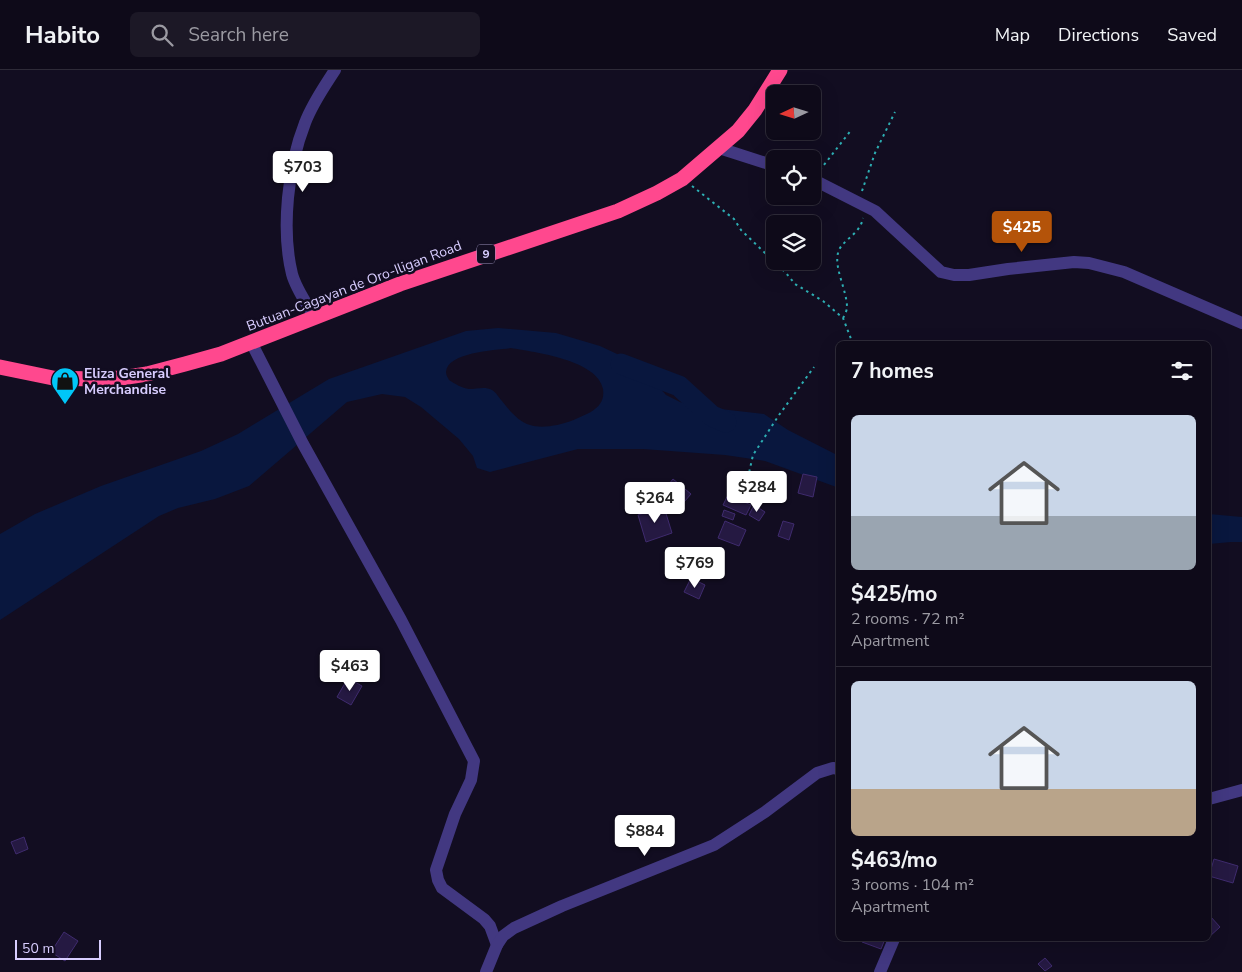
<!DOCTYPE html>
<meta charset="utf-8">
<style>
:root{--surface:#0e0a19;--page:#1c1826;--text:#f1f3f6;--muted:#9b9aa2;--line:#2e2b38;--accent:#b45309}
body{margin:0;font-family:"Nunito Sans",sans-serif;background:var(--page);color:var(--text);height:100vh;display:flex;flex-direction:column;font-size:19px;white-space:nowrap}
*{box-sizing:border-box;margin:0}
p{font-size:16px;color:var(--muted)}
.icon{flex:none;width:28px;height:28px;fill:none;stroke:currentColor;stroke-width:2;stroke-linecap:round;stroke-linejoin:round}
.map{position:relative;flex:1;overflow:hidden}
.sheet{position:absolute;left:836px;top:271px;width:375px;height:600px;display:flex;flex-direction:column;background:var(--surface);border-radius:8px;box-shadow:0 5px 20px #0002,0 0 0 1px var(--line)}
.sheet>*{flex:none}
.needle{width:32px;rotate:266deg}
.buttons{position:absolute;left:766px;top:15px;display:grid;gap:10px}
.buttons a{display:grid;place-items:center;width:55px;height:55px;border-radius:8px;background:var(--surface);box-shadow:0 5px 20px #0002,0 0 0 1px var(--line);font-size:25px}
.scale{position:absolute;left:15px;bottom:12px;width:86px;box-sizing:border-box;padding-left:5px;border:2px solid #d8cdff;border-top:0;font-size:14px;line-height:18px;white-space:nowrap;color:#d8cdff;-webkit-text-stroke:4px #120d21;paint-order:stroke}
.price{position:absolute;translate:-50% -42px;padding:0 11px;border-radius:5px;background:#fff;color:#222;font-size:16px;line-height:32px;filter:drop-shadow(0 1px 2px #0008)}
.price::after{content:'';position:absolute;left:50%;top:30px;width:15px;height:11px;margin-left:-8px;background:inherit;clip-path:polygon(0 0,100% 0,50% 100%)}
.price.selected{background:var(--accent);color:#fff}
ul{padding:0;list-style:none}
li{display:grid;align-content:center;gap:10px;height:265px;padding:0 15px}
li+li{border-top:1px solid var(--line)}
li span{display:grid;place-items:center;height:155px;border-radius:8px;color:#555}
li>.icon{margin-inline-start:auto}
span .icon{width:90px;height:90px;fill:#fffc;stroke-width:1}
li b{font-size:21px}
h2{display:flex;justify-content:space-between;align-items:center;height:60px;padding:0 15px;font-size:21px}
header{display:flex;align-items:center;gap:30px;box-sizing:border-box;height:70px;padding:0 25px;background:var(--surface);border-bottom:1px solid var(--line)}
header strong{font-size:24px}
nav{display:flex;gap:28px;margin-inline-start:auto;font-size:18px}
.search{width:350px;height:45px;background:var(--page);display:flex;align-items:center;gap:12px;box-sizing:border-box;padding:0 18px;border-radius:8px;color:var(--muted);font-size:19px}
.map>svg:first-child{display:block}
</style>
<header>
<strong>Habito</strong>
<div class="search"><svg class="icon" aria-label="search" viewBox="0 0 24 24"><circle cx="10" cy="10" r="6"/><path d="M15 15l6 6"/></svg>Search here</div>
<nav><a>Map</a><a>Directions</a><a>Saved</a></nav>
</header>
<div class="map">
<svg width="1242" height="902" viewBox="0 0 1242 902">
<rect width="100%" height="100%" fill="#120d21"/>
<g fill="#09173e" fill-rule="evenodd">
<path d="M498 258 556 263 600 276 632 291 644 300 666 325 680 332 694 336 764 344 788 360 839 386V418L765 391 725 385 643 379H578L490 402 477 398 473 386 459 369 421 337 405 327 382 324 347 332 249 416 215 429 178 438 159 446 0 550V464L35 444 101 416 201 381 238 364 329 309 466 261ZM511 278C534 282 598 290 603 319 606 339 586 344 571 351 560 355 542 359 530 355 519 352 509 340 502 331 499 328 496 322 492 320 485 316 477 319 469 319 462 318 455 314 449 310 448 308 446 305 446 302 447 282 496 280 511 278Z"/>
<polygon points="1209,444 1242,447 1242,472 1231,472 1209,474"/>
</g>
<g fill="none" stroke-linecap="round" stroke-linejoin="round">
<polyline stroke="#09173e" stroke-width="21" points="621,294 679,316 712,346 726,352"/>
</g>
<g fill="#251942" stroke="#3f2b6e">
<polygon points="803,404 817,407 813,427 798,423"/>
<polygon points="673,409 691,424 678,439 661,424"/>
<polygon points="728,425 751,435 746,445 723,435"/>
<polygon points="754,435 765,442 759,451 749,445"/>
<polygon points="664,437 672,463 646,472 638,445"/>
<polygon points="724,440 735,444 733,450 722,446"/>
<polygon points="725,451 746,460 739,476 718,468"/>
<polygon points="783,451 794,454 789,470 778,466"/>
<polygon points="691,508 705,515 699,529 684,522"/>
<polygon points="356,582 368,587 363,601 351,596"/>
<polygon points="333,583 342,589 336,598 327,591"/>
<polygon points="348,608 362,616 351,635 337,627"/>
<polygon points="24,767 28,779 16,784 11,772"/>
<polygon points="1214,789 1238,796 1233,813 1209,806"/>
<polygon points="1210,846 1220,857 1209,867 1209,847"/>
<polygon points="64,862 78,871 65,891 51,882"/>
<polygon points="863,869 885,869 881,879 862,872"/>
<polygon points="1045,888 1052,896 1045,901 1038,894"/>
</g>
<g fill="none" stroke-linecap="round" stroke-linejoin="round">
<g stroke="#2daeb3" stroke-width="2" stroke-dasharray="2.5 4" stroke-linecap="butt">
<polyline points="820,100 852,59"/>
<polyline points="692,116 734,149 741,160 786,203 795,214 823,231 843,248 853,274"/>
<polyline points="862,121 875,83 895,42"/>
<path d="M843 248C845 245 847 240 847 237 847 221 834 198 838 183 841 170 860 165 863 148"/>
<polyline points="745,421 753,385 779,345 814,297"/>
</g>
<g stroke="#423881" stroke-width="12">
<polyline points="719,78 775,96"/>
<polyline points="812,109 875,141 941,202 954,205 969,205 1008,199 1074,192 1089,193 1124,202 1242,253"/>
<path d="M315 248C307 234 296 219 292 204 281 159 288 96 305 53 312 34 324 17 335 0"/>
<polyline points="251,272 303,374 401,550 474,691 471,710 455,744 436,800 438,810 442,818 484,849 490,856 497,875"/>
<polyline points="1209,729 1242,720"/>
<polyline points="486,902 497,875 503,866 514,858 562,836 714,775 765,742 817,703 833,698 839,699"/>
<polyline points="880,902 894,869"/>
</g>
<polyline stroke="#ff488e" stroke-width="15" points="0,297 53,308 93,309 121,308 147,304 185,294 221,284 400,214 618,141 657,123 682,109 738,61 755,40 780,0"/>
</g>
<defs>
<g id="shop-pin" transform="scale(1.4375)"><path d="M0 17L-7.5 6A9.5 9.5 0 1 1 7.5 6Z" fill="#00c7f8" stroke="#120d21"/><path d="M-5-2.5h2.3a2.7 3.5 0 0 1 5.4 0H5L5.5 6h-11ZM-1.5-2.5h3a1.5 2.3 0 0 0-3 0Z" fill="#111"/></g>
</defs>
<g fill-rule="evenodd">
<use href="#shop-pin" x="65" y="311"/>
</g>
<g text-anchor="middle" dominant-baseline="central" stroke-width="5" stroke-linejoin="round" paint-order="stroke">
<rect fill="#120d21" stroke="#9d93bc" stroke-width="1" x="477" y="174.5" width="18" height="19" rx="4"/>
<g font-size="12" font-weight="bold" fill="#d8cdff">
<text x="486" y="184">9</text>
</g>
<g font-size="14" fill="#d8cdff" stroke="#120d21">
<text transform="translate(354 216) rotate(-21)">Butuan-Cagayan de Oro-Iligan Road</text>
</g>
<g font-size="14" font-weight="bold" fill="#d8cdff" stroke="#120d21" text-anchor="start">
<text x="84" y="303">Eliza General<tspan x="84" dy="16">Merchandise</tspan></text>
</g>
</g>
</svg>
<div class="buttons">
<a><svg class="needle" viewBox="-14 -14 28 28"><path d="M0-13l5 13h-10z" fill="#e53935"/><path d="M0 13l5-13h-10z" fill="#9b9aa2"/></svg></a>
<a><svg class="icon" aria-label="locate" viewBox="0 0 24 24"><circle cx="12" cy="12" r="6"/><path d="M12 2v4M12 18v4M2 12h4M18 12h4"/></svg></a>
<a><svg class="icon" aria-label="layers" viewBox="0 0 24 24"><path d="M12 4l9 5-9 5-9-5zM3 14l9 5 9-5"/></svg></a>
</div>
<div class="scale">50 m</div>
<b class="price" style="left:303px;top:123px">$703</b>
<b class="price selected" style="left:1022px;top:183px">$425</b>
<b class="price" style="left:757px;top:443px">$284</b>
<b class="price" style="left:655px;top:454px">$264</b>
<b class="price" style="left:695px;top:519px">$769</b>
<b class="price" style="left:350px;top:622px">$463</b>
<b class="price" style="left:645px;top:787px">$884</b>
<section class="sheet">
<h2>7 homes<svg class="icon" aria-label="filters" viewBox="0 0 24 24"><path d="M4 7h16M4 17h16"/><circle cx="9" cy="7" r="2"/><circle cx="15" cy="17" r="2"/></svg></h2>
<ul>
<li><span style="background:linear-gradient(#c9d6e8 65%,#9aa5b1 0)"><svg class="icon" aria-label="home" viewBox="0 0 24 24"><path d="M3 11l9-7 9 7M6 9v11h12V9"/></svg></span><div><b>$425/mo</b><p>2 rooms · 72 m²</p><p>Apartment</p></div></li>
<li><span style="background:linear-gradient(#c9d6e8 70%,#b9a48a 0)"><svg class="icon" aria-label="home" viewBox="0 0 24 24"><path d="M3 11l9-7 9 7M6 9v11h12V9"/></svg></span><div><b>$463/mo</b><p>3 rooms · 104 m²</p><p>Apartment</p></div></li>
</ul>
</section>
</div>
